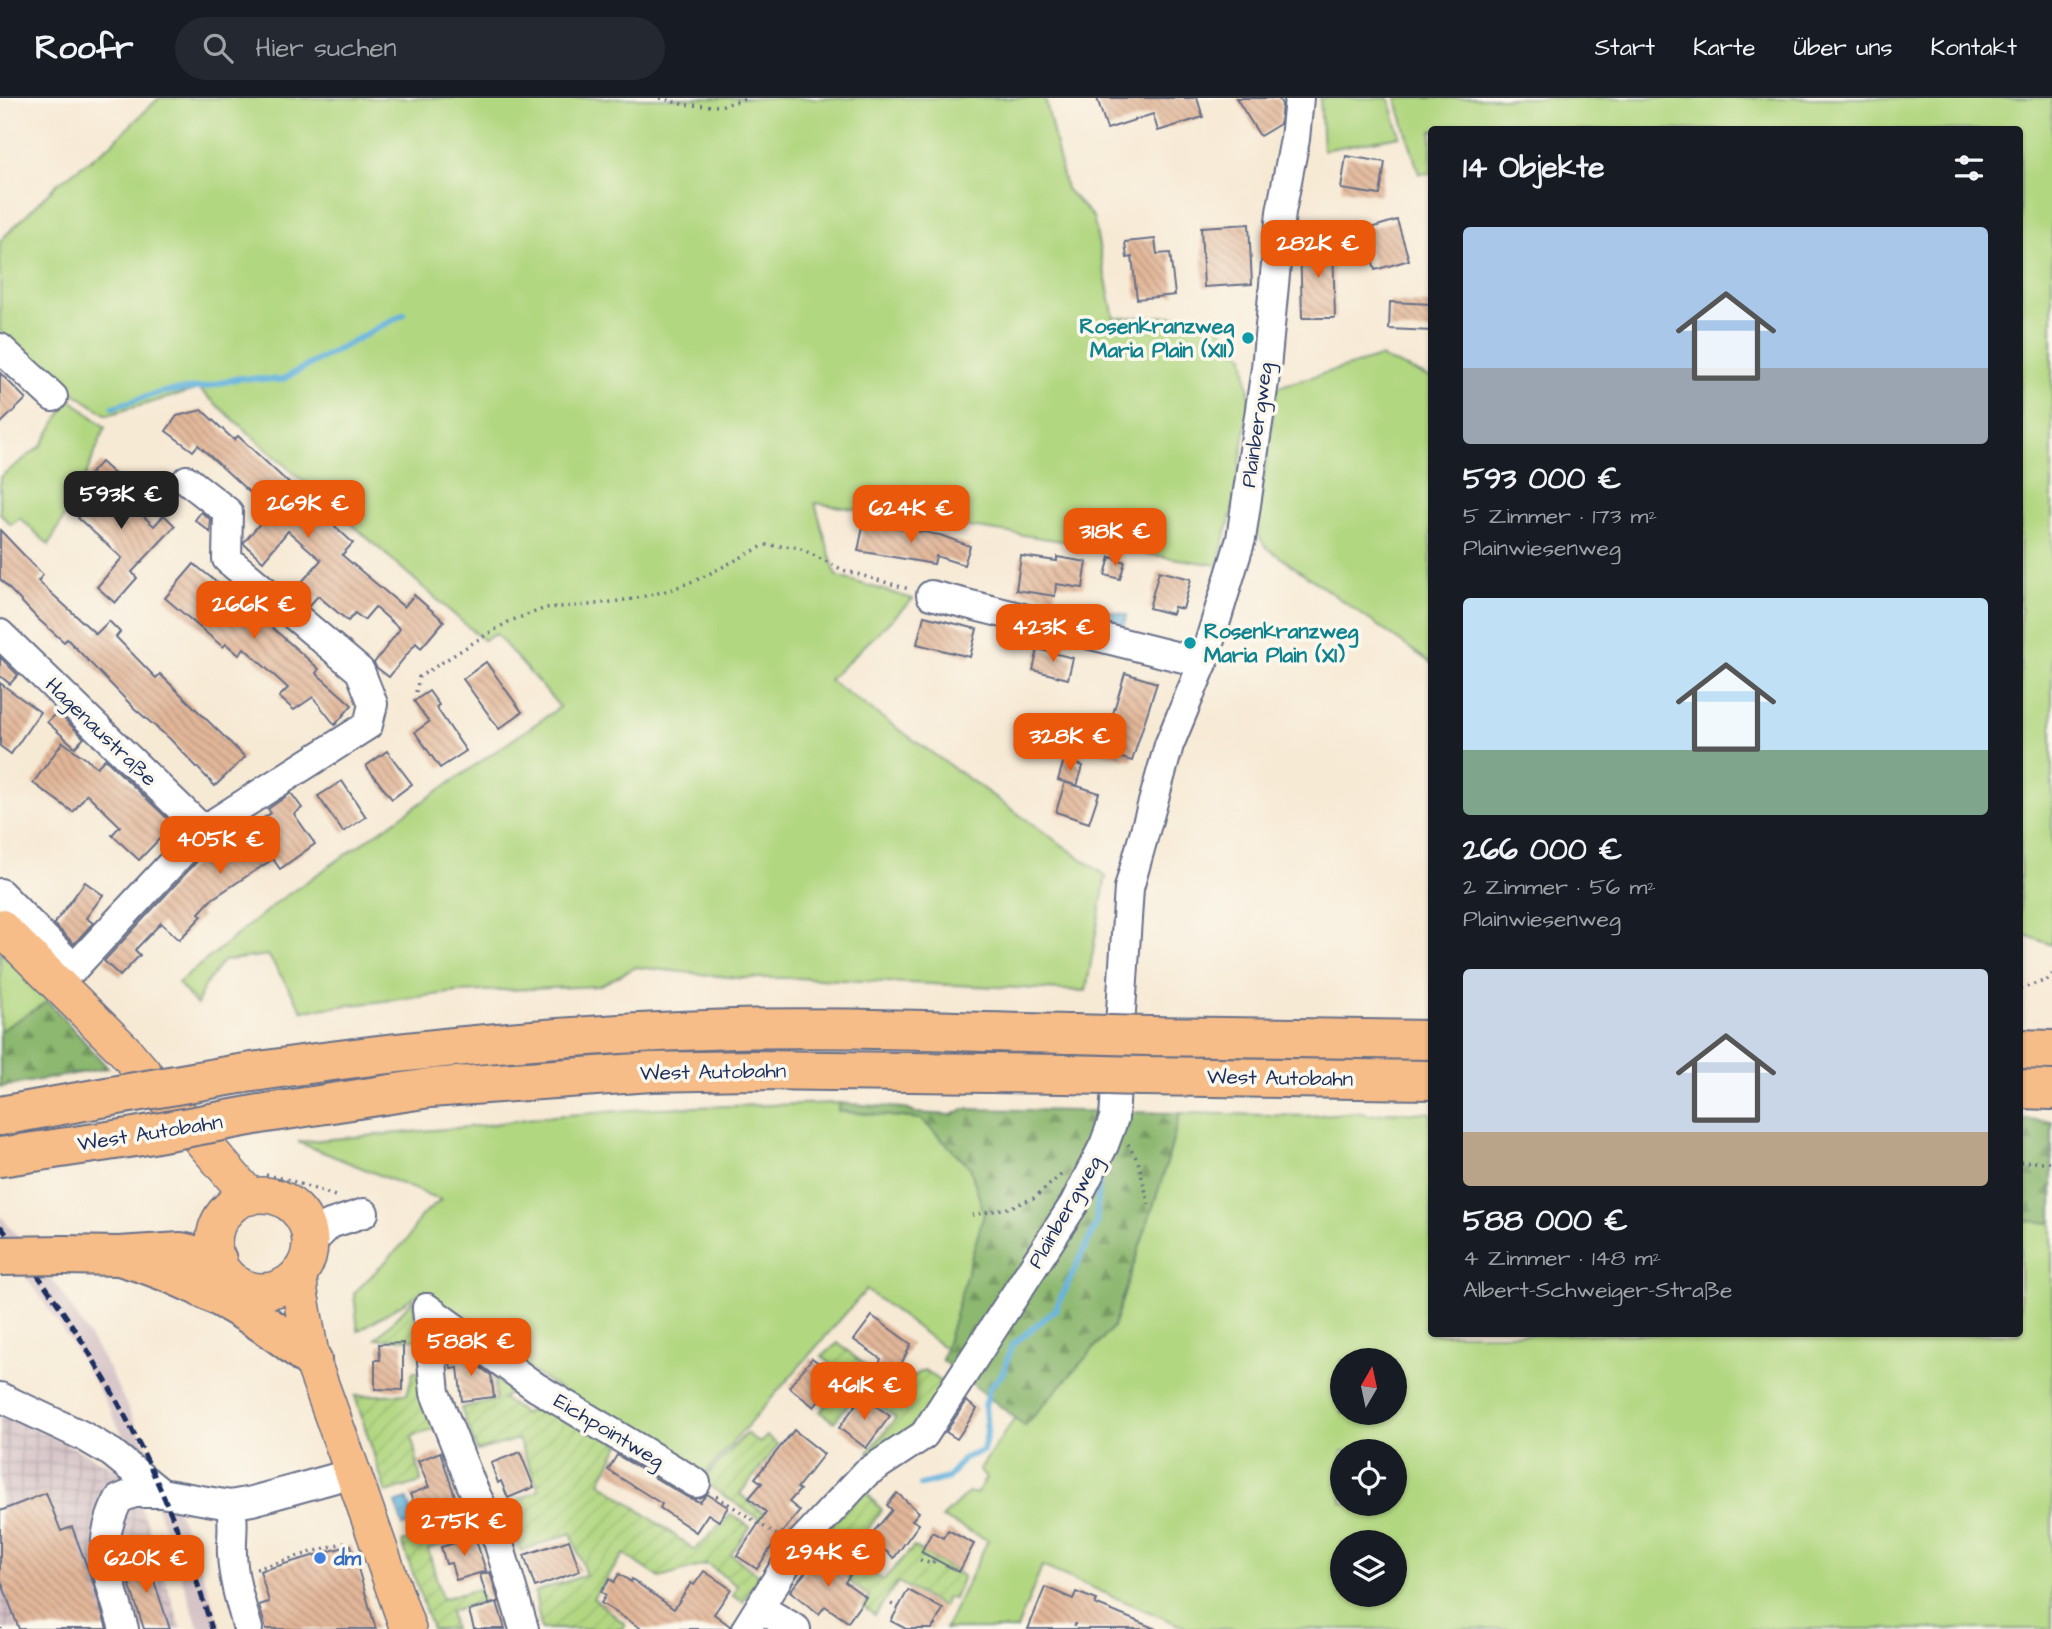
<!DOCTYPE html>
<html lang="de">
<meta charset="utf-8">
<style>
:root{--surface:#171b24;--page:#242831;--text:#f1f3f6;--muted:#9ea1a6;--line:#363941;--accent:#ea580c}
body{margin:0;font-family:"Architects Daughter",sans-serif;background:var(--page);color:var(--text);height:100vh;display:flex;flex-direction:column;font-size:26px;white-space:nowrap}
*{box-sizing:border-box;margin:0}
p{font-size:23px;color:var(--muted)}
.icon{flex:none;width:38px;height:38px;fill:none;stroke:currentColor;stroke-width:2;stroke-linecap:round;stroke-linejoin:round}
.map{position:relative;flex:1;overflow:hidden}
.sheet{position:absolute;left:1428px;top:28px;width:595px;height:1211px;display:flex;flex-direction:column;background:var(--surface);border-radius:7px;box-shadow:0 2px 5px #0004}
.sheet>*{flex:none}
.needle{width:46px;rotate:9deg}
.buttons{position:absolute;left:1330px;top:1250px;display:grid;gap:14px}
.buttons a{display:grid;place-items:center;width:77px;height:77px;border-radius:50%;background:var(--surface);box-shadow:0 2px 5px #0004;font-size:35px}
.price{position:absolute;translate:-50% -60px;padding:0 16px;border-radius:14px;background:var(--accent);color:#fff;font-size:23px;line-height:46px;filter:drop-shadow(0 2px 4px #0008)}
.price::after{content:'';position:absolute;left:50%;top:42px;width:21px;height:16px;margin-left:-10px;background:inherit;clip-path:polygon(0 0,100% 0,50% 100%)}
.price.on{background:#222;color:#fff}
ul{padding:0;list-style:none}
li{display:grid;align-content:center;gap:14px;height:371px;padding:0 35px}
li span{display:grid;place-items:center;height:217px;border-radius:7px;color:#555}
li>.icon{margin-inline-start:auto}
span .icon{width:126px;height:126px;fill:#fffc;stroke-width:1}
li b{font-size:30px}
h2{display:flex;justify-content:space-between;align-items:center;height:84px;padding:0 35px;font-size:30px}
header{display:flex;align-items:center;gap:42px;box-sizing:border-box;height:98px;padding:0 35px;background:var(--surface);border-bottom:2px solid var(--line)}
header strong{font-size:33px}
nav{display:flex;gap:38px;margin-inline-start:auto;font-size:24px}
.search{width:490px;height:63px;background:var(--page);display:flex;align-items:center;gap:18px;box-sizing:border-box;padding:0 24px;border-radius:38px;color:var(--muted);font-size:26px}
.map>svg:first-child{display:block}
</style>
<header>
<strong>Roofr</strong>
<div class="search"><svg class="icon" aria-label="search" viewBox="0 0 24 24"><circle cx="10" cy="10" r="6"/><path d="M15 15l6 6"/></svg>Hier suchen</div>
<nav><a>Start</a><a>Karte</a><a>Über uns</a><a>Kontakt</a></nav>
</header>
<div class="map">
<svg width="2052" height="1531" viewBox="0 0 2052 1531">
<defs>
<pattern id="industrial-grid" width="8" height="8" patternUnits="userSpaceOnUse" patternTransform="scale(1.75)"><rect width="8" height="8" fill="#d2bec3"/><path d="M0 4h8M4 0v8" fill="none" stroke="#aa9ba2"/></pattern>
<pattern id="forest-firs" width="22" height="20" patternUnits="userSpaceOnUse" patternTransform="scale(1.75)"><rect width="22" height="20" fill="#8db86f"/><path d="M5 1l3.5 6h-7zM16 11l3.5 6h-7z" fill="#72965e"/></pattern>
<pattern id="garden-furrows" width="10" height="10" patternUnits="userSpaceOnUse" patternTransform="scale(1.75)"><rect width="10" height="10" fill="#b2d781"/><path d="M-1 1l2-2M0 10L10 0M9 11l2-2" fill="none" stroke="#98b972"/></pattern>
<pattern id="water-ripples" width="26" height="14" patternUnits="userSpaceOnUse" patternTransform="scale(1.75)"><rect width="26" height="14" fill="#63b2dd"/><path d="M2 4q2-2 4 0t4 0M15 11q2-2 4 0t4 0" fill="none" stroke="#5191b6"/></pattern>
<pattern id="building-back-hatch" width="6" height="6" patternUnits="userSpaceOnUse" patternTransform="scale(1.75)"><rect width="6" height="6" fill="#e3b799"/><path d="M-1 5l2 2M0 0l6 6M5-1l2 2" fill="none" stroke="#b79580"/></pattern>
</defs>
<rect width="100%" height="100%" fill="#fbf7ec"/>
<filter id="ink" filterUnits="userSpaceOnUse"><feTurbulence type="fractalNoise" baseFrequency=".0143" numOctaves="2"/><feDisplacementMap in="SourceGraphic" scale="14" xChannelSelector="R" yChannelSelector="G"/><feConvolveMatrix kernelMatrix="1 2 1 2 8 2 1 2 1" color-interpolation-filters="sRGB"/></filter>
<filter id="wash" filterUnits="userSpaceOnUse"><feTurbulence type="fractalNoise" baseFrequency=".00686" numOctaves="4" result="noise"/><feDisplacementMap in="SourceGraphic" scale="28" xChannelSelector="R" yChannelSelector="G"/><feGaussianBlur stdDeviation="1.57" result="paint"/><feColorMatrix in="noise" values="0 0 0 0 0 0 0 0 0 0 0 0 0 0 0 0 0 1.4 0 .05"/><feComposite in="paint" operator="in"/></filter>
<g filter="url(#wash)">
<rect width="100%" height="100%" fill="#f7ead5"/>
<polygon fill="url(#industrial-grid)" points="0,1313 128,1377 150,1432 181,1531 0,1531"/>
<polygon fill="#d2bec3" points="0,1117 42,1168 66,1201 110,1273 176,1409 203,1477 222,1531 199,1531 159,1414 140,1370 104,1301 69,1242 40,1198 0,1145"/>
<g fill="#b2d781" stroke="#668370" stroke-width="2" fill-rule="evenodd">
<polygon points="159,0 1045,0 1066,91 1093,119 1114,220 1209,217 1244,258 1250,303 1232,414 1217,467 815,405 836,478 913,501 829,582 1106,778 1086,893 796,880 738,880 636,869 599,888 458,894 303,913 268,857 223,863 203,890 197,907 178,885 280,802 560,609 496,536 483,542 199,291 107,317 27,263 0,233 0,143 57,86 109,48"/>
<polygon points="1320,0 1389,0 1400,38 1323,52"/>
<polygon points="1396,0 2052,0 2052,847 2020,835 2020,32 1432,32 1431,75 1419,76"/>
<polygon points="1380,259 1431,280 1431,565 1266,449 1256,434 1277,289"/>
<polygon points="70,301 105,329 84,382 49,447 20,420 11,427 0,415 0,379 41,348"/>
<polygon points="0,853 48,903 0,933"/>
<polygon points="838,1005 838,1013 921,1021 970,1069 984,1116 946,1251 866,1192 699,1383 471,1233 425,1192 358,1233 354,1195 408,1141 420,1119 441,1102 298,1044 479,1028 541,1019 658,1010"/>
<path d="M1356 1014 1372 1017 1390 1014 1431 1015 1432 1236H2020V1122L2052 1125V1531H1189L1042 1468 1017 1531H945L988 1442 942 1420 969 1394 976 1396 986 1380 979 1372 1015 1320 1024 1328 1113 1229 1165 1072 1180 1015 1311 1018ZM1342 1262H1395V1314H1342ZM1342 1353H1395V1405H1342ZM1342 1444H1395V1496H1342Z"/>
</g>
<g fill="url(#forest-firs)" stroke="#547466" stroke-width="2">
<polygon points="48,903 108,970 0,989 0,933"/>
<polygon points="838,1005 904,1010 915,1015 952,1017 964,1011 1180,1015 1165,1072 1113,1229 1025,1328 942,1262 984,1116 970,1069 921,1021 838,1013"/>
<polygon points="2020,1022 2052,1023 2052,1125 2020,1122"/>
</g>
<g fill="url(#garden-furrows)" stroke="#668370" stroke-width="2">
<polygon points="413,1202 418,1241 376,1241"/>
<polygon points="838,1245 883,1282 893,1285 900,1279 908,1282 924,1272 948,1288 913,1332 877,1360 868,1354 896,1320 860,1293 834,1324 820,1314 847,1280 822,1258"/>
<polygon points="493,1264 519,1285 503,1301 525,1316 540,1301 620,1346 600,1384 695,1452 731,1416 750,1429 731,1456 759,1478 743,1504 733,1498 737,1488 707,1466 660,1480 624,1456 593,1500 625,1526 622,1531 541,1531 535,1494 586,1477 571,1435 521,1453 503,1409 539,1392 518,1341 477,1353 461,1310 496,1302"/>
<polygon points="413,1274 424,1274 436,1331 412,1338 421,1384 386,1395 355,1298 407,1296"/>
<polygon points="746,1335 760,1345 767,1338 778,1347 740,1396 785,1433 799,1417 804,1420 788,1440 702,1383"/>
<polygon points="864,1392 882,1412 862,1439 875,1454 864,1470 883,1482 914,1449 963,1478 954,1501 947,1499 943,1509 898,1484 875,1517 863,1509 870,1499 848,1482 855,1469 821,1438"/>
<polygon points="476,1420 483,1435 428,1451 442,1501 479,1491 483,1504 450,1513 454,1531 432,1531 402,1444"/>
</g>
<g fill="url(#water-ripples)" stroke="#3f709e" stroke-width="2">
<polygon points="1097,510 1127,517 1123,530 1094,523"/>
<polygon points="407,1401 415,1424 403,1428 395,1405"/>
</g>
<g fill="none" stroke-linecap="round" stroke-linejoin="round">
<g stroke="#63b2dd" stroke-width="6">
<polyline points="113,309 162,294 206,289 239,280 281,282 404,216"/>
<polyline points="921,1387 948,1380 964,1360 983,1353 987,1335 985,1308 990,1289 1003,1275 1012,1247 1055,1212 1096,1127 1099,1081"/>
</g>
</g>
<g id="blocks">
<g fill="url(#building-back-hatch)">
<polygon points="1097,0 1197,0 1203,19 1158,33 1153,16 1107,31"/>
<polygon points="1236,0 1278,0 1282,6 1280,26 1260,38"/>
<polygon points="1346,58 1385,64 1380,97 1341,91"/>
<polygon points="1397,122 1409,162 1375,172 1364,132"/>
<polygon points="1249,126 1252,186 1204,189 1201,129"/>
<polygon points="1155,141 1157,156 1170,155 1175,197 1137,201 1132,159 1127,160 1125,144"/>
<polygon points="1300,143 1333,143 1335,220 1302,220"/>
<polygon points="1390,204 1432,206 1432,233 1389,231"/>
<polygon points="0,275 26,301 0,326"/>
<polygon points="202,312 234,342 238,338 353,445 342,457 404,509 414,497 444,523 421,550 416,545 389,579 376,569 374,565 400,531 375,509 364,522 355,515 348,523 318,498 309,508 293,494 321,462 288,433 263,463 244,446 244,444 268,416 257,405 259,403 198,347 193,353 166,333 177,318"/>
<polygon points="101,364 122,383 114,391 154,428 164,417 175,428 132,474 137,480 115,505 97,489 122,460 78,420 103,393 87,379"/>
<polygon points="201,414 211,422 210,434 195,422"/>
<polygon points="864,424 940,437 970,448 964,467 936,458 934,466 858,453"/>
<polygon points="0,432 43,477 38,483 96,536 109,523 120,534 116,539 156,580 160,576 245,659 215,688 170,641 135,611 67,541 64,544 38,521 0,481"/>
<polygon points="1021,458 1057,463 1057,459 1087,464 1083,490 1056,486 1055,498 1016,492"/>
<polygon points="1110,459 1125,464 1120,481 1105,477"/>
<polygon points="194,466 259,518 319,571 316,575 352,607 335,627 313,599 294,612 279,599 288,590 244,550 239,557 226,546 223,549 165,500"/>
<polygon points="1159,473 1191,481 1183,511 1174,509 1172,516 1149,510"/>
<polygon points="924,518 977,531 970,559 917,546"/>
<polygon points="1038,551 1073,560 1068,581 1033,572"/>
<polygon points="0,559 18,577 10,586 0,578"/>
<polygon points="486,564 522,614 499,631 463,581"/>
<polygon points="1125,575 1157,585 1132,663 1098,653 1107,625 1110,626"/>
<polygon points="0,585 40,614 11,656 0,648"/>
<polygon points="429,593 439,607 436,609 466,653 440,670 415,634 429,624 414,603"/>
<polygon points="57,614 84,640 75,649 47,624"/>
<polygon points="63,644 97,669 105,661 170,723 167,727 170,730 139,762 112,737 120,728 87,696 73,714 33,685"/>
<polygon points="387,653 412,686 392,701 366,668"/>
<polygon points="1064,662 1083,668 1077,688 1058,682"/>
<polygon points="342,683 366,719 343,734 318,698"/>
<polygon points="1065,684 1099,695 1089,725 1056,714"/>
<polygon points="291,695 302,710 294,716 315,746 280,771 273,761 212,801 199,815 202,818 179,842 161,825 135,852 140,857 120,878 104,863 202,758 227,740 230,743 271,715 268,711"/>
<polygon points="85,784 103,797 86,820 93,825 74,846 54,826"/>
<polygon points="872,1218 911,1246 895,1279 877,1271 881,1261 854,1242"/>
<polygon points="403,1245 403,1292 375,1291 375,1262 380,1262 379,1246"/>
<polygon points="448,1247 474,1265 475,1268 478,1268 491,1277 494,1299 462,1303 458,1270 451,1271"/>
<polygon points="812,1260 838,1279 814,1309 789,1289"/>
<polygon points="862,1298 890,1318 866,1350 839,1330"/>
<polygon points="966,1303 977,1311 957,1341 946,1334"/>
<polygon points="794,1332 824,1356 797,1390 800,1392 789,1404 800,1413 775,1443 757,1471 737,1458 766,1414 749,1400 762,1385 755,1380"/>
<polygon points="440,1354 460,1413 422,1427 410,1396 429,1389 418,1363"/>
<polygon points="520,1354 534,1389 508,1400 501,1383 498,1385 491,1365"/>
<polygon points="617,1357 687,1399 700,1404 707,1396 728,1409 719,1423 708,1416 696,1434 660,1410 662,1406 608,1372"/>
<polygon points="46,1395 61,1433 72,1429 94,1487 107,1531 19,1531 0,1480 0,1413"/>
<polygon points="897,1395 919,1414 912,1422 919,1426 894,1460 869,1439 892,1412 887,1407"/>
<polygon points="948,1432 974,1446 959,1474 921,1454 932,1434 943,1440"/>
<polygon points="475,1439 486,1473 456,1482 451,1465 446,1466 441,1449"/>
<polygon points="569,1442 580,1473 535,1489 524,1457"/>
<polygon points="351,1447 376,1531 266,1531 259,1507 269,1504 260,1473"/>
<polygon points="821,1455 850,1477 845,1484 866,1499 848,1524 825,1508 819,1516 790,1493"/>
<polygon points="146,1459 170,1531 144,1531 123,1466"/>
<polygon points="704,1473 731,1491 714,1516 730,1528 729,1531 642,1531 601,1505 606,1497 601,1494 610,1481 614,1484 619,1476 631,1484 632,1481 674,1511 691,1485 694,1487"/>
<polygon points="490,1474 499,1504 489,1507 480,1477"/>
<polygon points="1045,1489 1073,1501 1076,1494 1097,1502 1095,1506 1156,1531 1028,1531"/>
<polygon points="908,1492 943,1511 932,1531 906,1531 891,1523"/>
<polygon points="497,1504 505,1531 474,1531 469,1513"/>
</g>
</g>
</g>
<g filter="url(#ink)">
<use href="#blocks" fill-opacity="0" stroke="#687088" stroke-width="2"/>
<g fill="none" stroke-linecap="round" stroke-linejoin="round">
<g stroke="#687088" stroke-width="32">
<g id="minor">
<polyline points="0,250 53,299"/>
<polyline points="931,497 1203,565"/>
<polyline points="0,536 203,732"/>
<polyline points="0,795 74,870 203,732 368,627 373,606 360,573 227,461 228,414 187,382"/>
<polyline points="310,1146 330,1126 364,1115"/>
<polyline points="427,1210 435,1295 471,1386 498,1443 524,1531"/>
<polyline points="427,1210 536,1289 696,1385"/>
<polyline points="0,1299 83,1338 112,1355 161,1395"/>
<polyline points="760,1510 796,1531"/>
<path d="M124 1531C110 1482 93 1449 119 1401L134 1395H161L230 1407"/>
<path d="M248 1531C241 1506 233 1482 232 1456 231 1439 235 1423 230 1407L252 1403 353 1375"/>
<polyline points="746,1531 797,1449 866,1375 924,1337 1074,1106 1104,1047 1114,1020 1129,790 1169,647 1203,565 1241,441 1266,270 1281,114 1295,41 1299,0"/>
</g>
</g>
<g stroke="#687088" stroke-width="38">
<g id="major">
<polyline points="0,829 124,952 250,1099"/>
<circle cx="262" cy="1145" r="48"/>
<polyline points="299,1175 300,1194 312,1262 353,1375 408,1531"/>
</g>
</g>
<g stroke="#687088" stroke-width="42">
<g id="highway">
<polyline points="1148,938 1432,942"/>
<polyline points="2020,951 2052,952"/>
<path d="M233 977C399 951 567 936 734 931 847 928 960 934 1073 936"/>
<polyline points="1141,978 1432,982"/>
<polyline points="2020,991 2052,992"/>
<polyline points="260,1016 430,990 651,974 750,972 1064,976"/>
<polyline points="0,1018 112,998"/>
<polyline points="0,1059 135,1039"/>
<polyline points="64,1157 119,1158 181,1154 217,1162"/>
<path d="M119 1158C189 1177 257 1216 312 1262"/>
</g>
</g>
<g stroke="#687088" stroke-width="3.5" stroke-dasharray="2 5" stroke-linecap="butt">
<polyline points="660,0 685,7 720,8 749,0"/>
<polyline points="416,594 419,579 479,541 510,523 546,510 588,507 633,501 670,492 699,481 765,447 797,449 843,472 909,491"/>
<polyline points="2020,891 2047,882 2052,876"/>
<polyline points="1128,1046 1138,1063 1149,1107"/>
<polyline points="2020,1064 2052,1064"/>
<polyline points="266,1077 286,1081 335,1098"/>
<polyline points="972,1117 1008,1110 1034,1100 1062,1076"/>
<polyline points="716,1398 777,1437"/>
<polyline points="826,1451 842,1461 837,1467"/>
<polyline points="920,1462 932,1466 935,1461"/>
<polyline points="256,1471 349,1443"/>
<polyline points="891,1506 898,1509"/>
<polyline points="1074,1526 1080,1529"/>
<polyline points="935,1527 940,1530"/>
</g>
<use href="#minor" stroke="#fff" stroke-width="28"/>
<use href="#major" stroke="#f7bd88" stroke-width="35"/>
<use href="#highway" stroke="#f7bd88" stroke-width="38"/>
<g stroke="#1b2f5e" stroke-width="5" stroke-dasharray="10 5" stroke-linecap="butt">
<path d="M0 1128C95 1245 169 1386 212 1531"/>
<polyline points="0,1530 0,1531"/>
</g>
<g stroke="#687088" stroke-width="42" stroke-linecap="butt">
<g id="highway-bridge">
<polyline points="1073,936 1148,938"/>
<polyline points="1064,976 1141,978"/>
<polyline points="112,998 233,977"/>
<polyline points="135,1039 260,1016"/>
<polyline points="0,1158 64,1157"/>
</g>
</g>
<use href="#highway-bridge" stroke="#f7bd88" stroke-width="38"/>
</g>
</g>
<g fill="#0f9aa8" stroke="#fbf7ec" stroke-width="2.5">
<circle cx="1248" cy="240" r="7"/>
<circle cx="1190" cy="545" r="7"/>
</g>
<circle fill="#3f7fe0" stroke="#fbf7ec" stroke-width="2.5" cx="320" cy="1460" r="7"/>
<g text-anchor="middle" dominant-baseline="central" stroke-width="7" stroke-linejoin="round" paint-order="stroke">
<g font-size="21" font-weight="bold" fill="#0d838f" stroke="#fbf7ec" text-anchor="end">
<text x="1234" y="228">Rosenkranzweg<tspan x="1234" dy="24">Maria Plain (XII)</tspan></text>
<text x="1204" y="533" text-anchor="start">Rosenkranzweg<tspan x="1204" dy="24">Maria Plain (XI)</tspan></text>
</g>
<g font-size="21" fill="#1b2f5e" stroke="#fbf7ec">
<text transform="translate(1257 327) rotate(-82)">Plainbergweg</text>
<text transform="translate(101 634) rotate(44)">Hagenaustraße</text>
<text transform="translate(713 974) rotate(-1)">West Autobahn</text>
<text transform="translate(1280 980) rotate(1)">West Autobahn</text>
<text transform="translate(150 1035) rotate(-9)">West Autobahn</text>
<text transform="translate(1065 1114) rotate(-60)">Plainbergweg</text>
<text transform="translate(609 1333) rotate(31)">Eichpointweg</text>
</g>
<g font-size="21" font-weight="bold" fill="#366cbe" stroke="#fbf7ec" text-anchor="start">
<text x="334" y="1460">dm</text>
</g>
</g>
</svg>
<div class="buttons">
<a><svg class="needle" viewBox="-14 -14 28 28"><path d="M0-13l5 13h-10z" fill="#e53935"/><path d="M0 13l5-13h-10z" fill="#9ea1a6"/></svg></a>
<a><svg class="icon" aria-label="locate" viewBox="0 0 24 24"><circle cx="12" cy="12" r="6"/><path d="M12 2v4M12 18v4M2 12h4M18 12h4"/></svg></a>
<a><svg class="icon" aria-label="layers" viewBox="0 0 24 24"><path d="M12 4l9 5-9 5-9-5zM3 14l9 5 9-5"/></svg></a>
</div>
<b class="price" style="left:1318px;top:182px">282K €</b>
<b class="price on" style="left:121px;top:433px">593K €</b>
<b class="price" style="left:308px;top:442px">269K €</b>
<b class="price" style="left:911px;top:447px">624K €</b>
<b class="price" style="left:1115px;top:470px">318K €</b>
<b class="price" style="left:254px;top:543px">266K €</b>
<b class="price" style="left:1053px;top:566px">423K €</b>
<b class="price" style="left:1070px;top:675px">328K €</b>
<b class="price" style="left:220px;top:778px">405K €</b>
<b class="price" style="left:471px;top:1280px">588K €</b>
<b class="price" style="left:864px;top:1324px">461K €</b>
<b class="price" style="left:464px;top:1460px">275K €</b>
<b class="price" style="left:828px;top:1491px">294K €</b>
<b class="price" style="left:146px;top:1497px">620K €</b>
<section class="sheet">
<h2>14 Objekte<svg class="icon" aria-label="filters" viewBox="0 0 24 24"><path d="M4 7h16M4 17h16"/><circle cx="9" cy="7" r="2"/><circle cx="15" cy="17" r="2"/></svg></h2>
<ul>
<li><span style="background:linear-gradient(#a9c7e8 65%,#9aa5b1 0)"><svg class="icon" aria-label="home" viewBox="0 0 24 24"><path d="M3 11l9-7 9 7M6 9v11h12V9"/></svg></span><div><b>593 000 €</b><p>5 Zimmer · 173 m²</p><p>Plainwiesenweg</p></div></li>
<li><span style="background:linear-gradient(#bfe0f5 70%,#7fa58c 0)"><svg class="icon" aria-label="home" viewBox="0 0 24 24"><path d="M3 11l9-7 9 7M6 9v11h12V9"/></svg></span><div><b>266 000 €</b><p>2 Zimmer · 56 m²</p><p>Plainwiesenweg</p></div></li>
<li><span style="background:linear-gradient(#c9d6e8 75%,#b9a48a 0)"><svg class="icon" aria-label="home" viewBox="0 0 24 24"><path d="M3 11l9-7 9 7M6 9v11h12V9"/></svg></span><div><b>588 000 €</b><p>4 Zimmer · 148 m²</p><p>Albert-Schweiger-Straße</p></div></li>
</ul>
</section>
</div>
